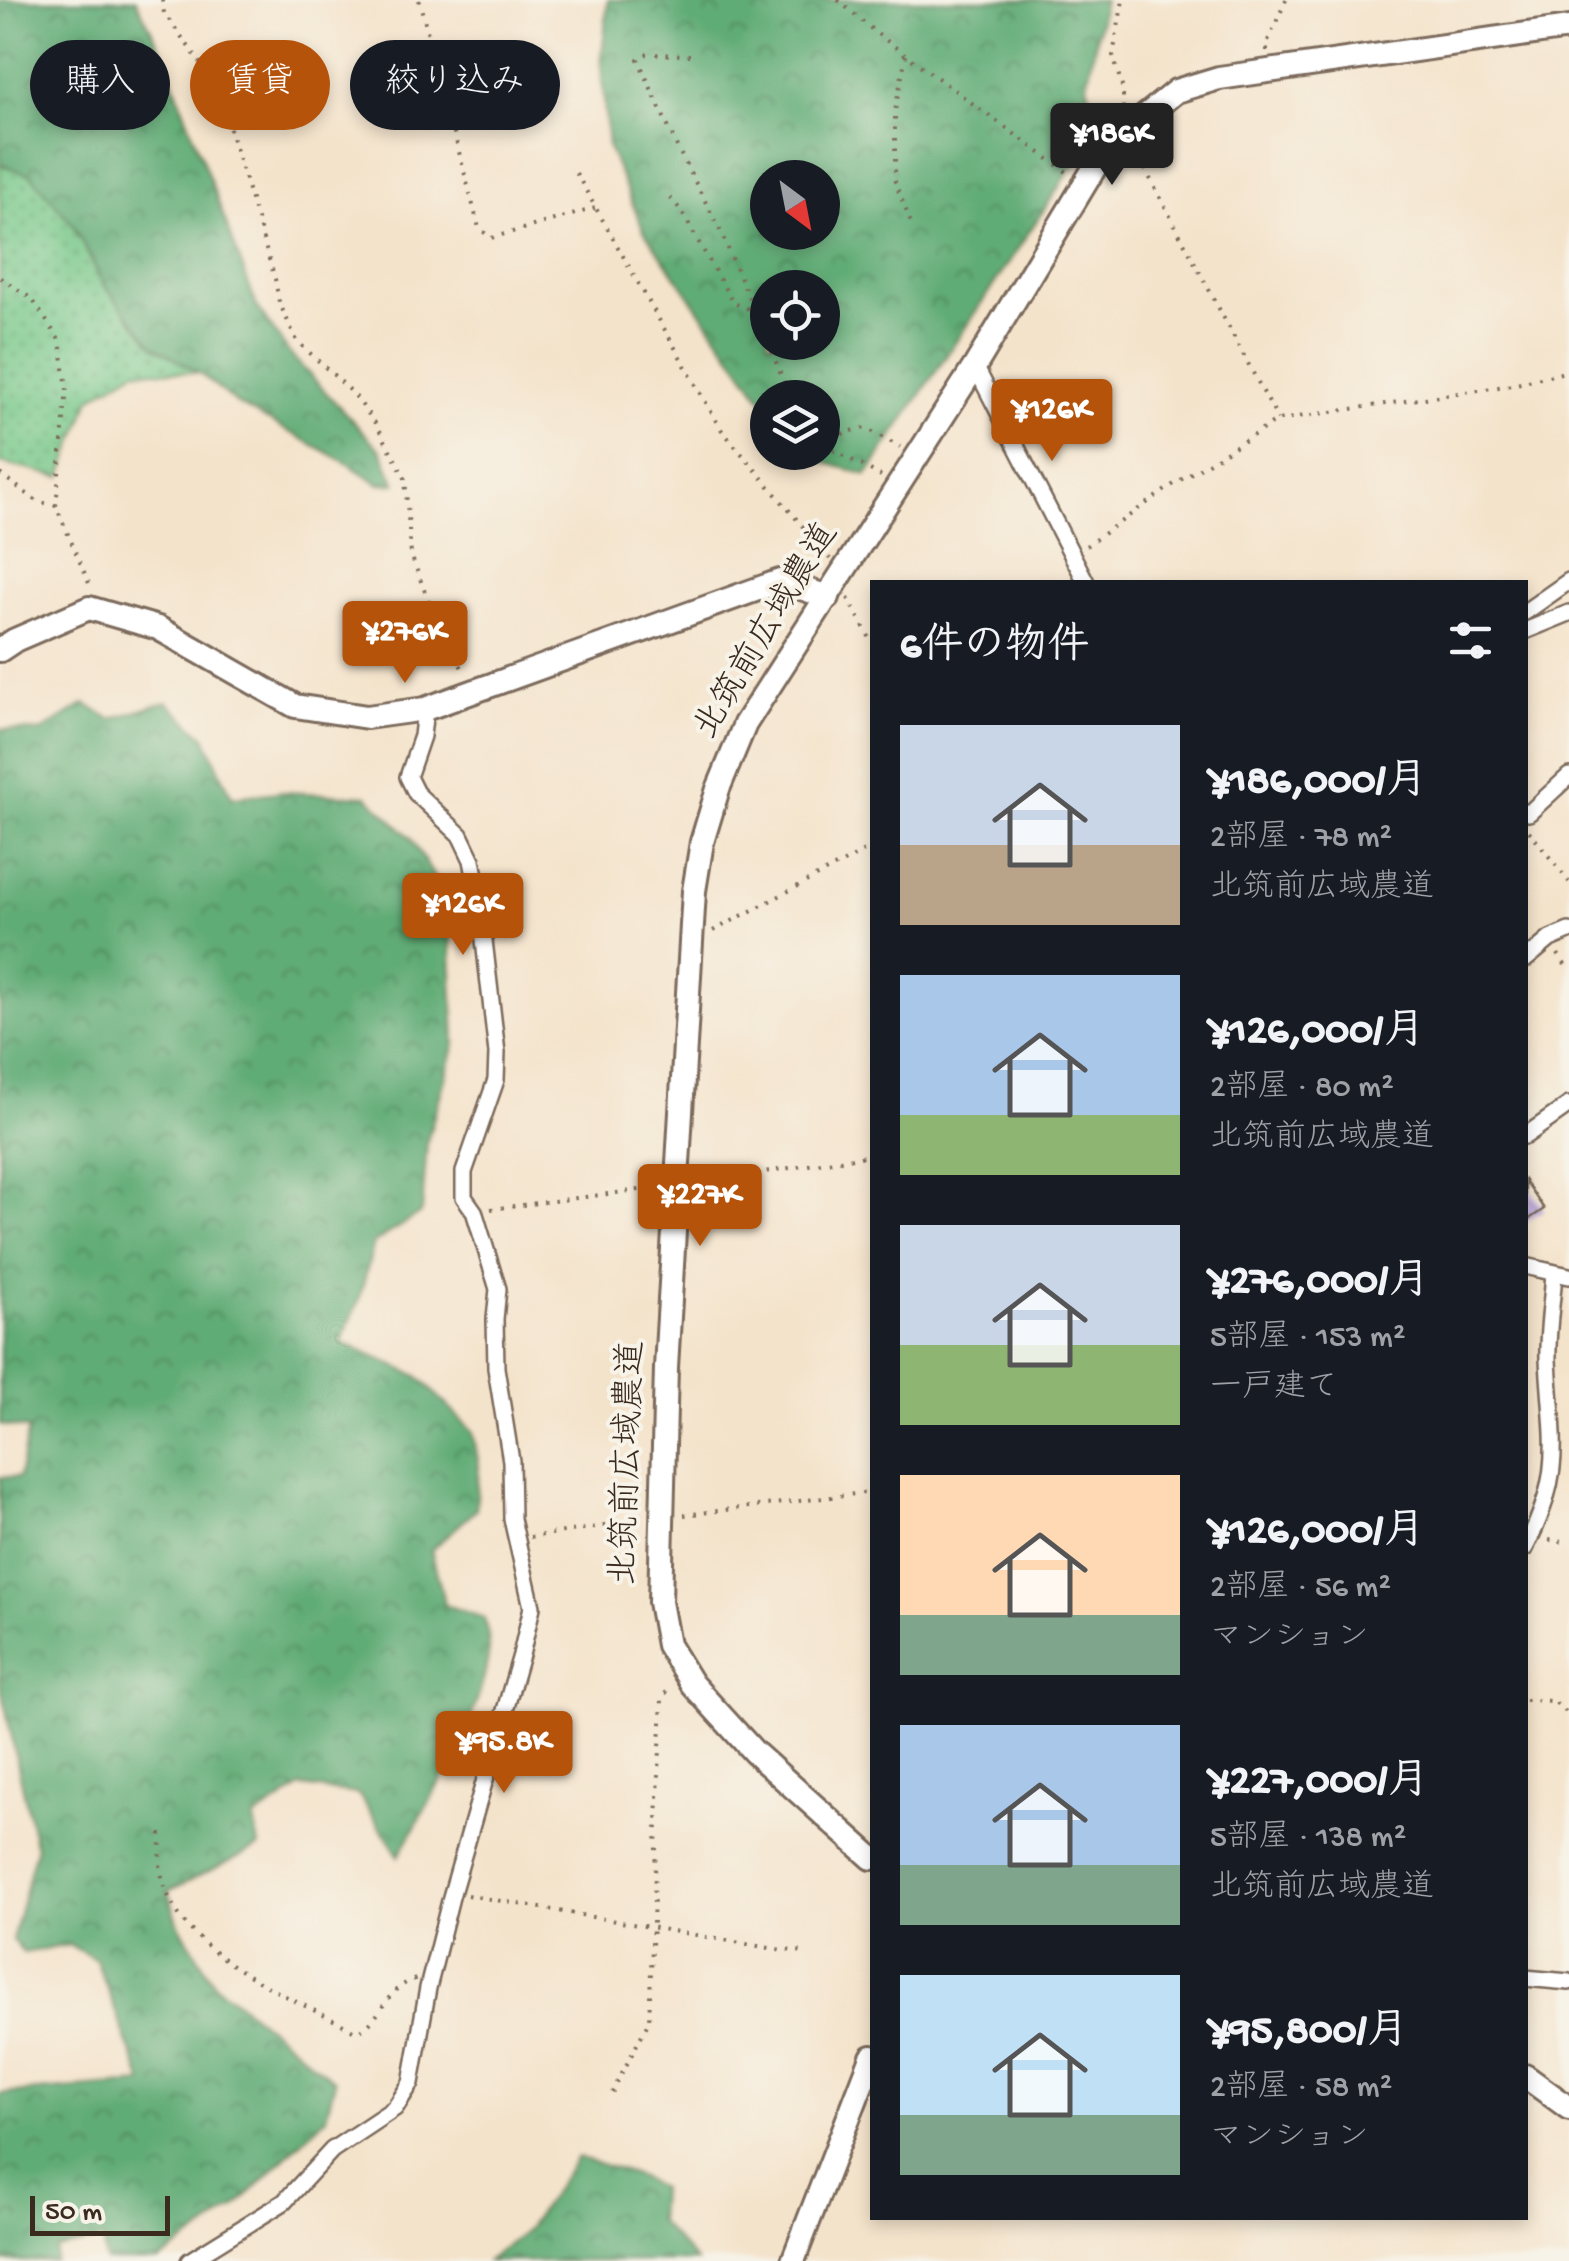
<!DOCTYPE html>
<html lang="ja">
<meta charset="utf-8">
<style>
:root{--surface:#171b24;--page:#242831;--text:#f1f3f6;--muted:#9ea1a6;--accent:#b45309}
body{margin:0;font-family:"Gochi Hand","Klee One",sans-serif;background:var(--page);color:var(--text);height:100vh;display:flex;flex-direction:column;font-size:38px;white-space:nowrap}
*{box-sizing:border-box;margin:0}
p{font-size:32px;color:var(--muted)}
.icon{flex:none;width:55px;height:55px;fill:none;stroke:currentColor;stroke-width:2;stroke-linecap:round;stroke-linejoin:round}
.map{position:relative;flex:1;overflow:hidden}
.sheet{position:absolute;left:870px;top:580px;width:658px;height:1640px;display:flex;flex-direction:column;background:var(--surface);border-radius:0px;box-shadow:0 5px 15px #0003}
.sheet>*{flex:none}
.top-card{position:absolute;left:30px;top:40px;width:690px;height:90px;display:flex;gap:20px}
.needle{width:65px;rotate:148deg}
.fabs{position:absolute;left:750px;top:160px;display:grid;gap:20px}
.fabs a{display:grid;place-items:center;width:90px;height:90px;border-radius:50%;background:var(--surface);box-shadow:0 5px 15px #0003;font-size:50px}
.scale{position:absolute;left:30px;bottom:25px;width:140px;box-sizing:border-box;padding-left:10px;border:5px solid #3b2a1e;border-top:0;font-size:28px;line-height:35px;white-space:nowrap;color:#3b2a1e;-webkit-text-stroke:8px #f7f3e8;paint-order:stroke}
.price{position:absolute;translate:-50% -85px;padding:0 22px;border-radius:10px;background:var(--accent);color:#fff;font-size:32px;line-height:65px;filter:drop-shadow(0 2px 5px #0008)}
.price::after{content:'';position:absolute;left:50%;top:60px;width:30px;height:22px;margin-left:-15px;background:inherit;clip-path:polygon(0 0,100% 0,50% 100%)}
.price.active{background:#222;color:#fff}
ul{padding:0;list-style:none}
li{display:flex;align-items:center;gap:30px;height:250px;padding:0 30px}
li span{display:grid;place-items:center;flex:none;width:280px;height:200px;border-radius:0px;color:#555}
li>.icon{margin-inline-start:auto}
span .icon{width:120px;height:120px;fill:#fffc;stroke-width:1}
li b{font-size:42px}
h2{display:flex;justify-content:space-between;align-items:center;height:120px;padding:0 30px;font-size:42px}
.chip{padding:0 35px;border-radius:45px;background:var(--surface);box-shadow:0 5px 15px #0003;font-size:35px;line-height:90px}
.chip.active{background:var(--accent);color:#fff}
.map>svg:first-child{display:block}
</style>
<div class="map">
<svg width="1569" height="2261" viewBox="0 0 1569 2261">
<defs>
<pattern id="grass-dots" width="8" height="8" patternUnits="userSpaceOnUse" patternTransform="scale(2.5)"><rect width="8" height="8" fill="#77c88a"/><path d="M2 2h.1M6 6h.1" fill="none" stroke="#63a370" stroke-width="1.8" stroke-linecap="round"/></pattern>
<pattern id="forest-crowns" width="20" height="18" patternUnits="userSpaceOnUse" patternTransform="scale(2.5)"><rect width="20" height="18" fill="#61ac76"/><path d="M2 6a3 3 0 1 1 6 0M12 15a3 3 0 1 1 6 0" fill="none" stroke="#518c60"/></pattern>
<pattern id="building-back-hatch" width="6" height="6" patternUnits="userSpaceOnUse" patternTransform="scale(2.5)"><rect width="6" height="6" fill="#b6a1dd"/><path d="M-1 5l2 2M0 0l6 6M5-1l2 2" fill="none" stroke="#9583b3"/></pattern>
</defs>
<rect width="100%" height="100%" fill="#f7f3e8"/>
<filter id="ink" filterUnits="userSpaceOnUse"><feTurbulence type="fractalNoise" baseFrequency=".01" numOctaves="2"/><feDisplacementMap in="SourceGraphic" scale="20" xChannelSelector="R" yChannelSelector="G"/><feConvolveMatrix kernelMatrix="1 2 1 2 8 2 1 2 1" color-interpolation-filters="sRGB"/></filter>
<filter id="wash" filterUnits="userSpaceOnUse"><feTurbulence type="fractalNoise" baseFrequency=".0048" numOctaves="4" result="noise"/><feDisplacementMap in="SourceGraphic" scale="40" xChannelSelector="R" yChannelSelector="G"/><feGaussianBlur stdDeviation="2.25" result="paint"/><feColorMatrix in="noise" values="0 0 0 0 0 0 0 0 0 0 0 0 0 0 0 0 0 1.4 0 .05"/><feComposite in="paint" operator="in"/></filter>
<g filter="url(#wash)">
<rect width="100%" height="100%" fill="#f4e3cb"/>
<polygon fill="url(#grass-dots)" stroke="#597954" stroke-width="2.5" points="0,164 31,174 73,225 104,285 154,346 199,373 136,370 91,398 61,477 0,463"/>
<g fill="url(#forest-crowns)" stroke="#4e6b4a" stroke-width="2.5" fill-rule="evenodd">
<polygon points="0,0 136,0 162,51 257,307 290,354 382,452 396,484 379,484 345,462 239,405 199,373 154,346 104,285 73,225 31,175 0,164"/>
<path d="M608 0H1104L1087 84 1099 127 867 475 823 462 813 453 822 452V398H768L767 406 644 231 608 147 601 65ZM768 178H822V232H768ZM768 288H822V342H768Z"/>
<path d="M167 702 205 737 232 797 280 792 367 796 410 837 449 902 455 1044 427 1141 422 1212 374 1243 359 1300 341 1342 418 1376 473 1432 479 1466 476 1510 431 1550 445 1605 484 1618C486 1628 490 1639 489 1649 481 1720 433 1794 399 1856L358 1794 301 1787 254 1819 259 1847 168 1891 179 1925 214 1983 335 2081 326 2117 235 2208 159 2261H105L103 2240 56 2249 55 2261H0V2094L143 2083 96 1960 70 1945 23 1953 12 1940 36 1849 0 1683V1477H19L28 1429 0 1425V729L40 732 85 704 111 719Z"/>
<polygon points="577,2157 632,2174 660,2188 658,2221 696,2261 487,2261 526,2231"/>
</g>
<g id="blocks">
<polygon fill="url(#building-back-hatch)" points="1525,1181 1544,1209 1525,1222"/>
</g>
</g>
<g filter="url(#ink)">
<use href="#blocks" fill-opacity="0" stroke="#7c6b5b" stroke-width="2.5"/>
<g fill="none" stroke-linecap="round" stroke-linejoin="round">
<g stroke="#7c6b5b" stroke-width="20">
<g id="street">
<polyline points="975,366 1086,582"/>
<polyline points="1525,612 1569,581"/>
<polyline points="1525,631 1569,613"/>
<polyline points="1525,812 1529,813 1569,776"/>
<polyline points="1525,960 1550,939 1569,931"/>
<polyline points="1525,1136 1569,1105"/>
<polyline points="1525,1266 1569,1276"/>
<path d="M1525 1548C1565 1472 1552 1439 1548 1360 1547 1332 1552 1302 1554 1274"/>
<polyline points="1525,1978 1569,1982"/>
<polyline points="189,2261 284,2202 332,2150 395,2108 411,2083 428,1988 451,1897 521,1655 532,1607 512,1519 511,1461 496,1368 495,1319 498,1289 474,1211 464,1197 464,1172 496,1080 497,1053 479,897 472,860 460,835 416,793 408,777 422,736 425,709"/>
</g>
</g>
<g stroke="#7c6b5b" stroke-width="28">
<g id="secondary">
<polyline points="0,650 15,640 89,608 158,628 295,706 367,717 425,709 780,581 828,597"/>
<polyline points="872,1858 754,1752 692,1684 668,1645 660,1602 666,1368 694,891 702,842 718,789 745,724 975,366 1107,147 1176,91 1219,78 1569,28"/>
<polyline points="1525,2076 1569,2108"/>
<polyline points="793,2261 872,2057"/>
</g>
</g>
<g stroke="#7c6b5b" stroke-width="4" stroke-dasharray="2.5 8" stroke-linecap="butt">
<polyline points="162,0 164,13 216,84 275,279 279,302 297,341 353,393 378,427 405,478 411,555 430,605 465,674"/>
<polyline points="419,0 479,228 491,238 596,208"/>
<polyline points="838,0 876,33 1068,173"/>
<polyline points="1267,51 1267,43 1286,0"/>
<polyline points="690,55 647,54 638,59 678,149 720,230 768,342"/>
<polyline points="906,55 895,111 895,182 913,228"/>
<polyline points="1123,108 1123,90 1113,55 1123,0"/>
<polyline points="1135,150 1278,420"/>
<polyline points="576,173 721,429 830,559"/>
<polyline points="670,198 680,209 733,303 755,311"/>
<polyline points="0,278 32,299 60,341 67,388 56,506 91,588"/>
<polyline points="768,342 790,398"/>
<polyline points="824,445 846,432 866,428 900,447"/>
<polyline points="824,445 881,476"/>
<polyline points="0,474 37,501 56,506"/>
<polyline points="1086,546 1174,484 1278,420 1512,385 1569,371"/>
<polyline points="848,598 872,642"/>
<polyline points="1529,831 1569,882"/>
<polyline points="713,931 872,847"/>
<polyline points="1558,954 1569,971"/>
<polyline points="694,1183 872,1155"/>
<polyline points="491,1209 655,1188"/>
<polyline points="684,1515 872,1492"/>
<polyline points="530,1537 644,1520"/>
<polyline points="1549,1540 1569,1543"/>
<polyline points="1525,1700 1554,1701 1569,1716"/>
<path d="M161 1833C161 1843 160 1854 160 1864 168 1952 288 1995 355 2031 381 2027 381 1989 416 1979"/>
<polyline points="467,1895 775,1949 806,1952"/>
<polyline points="612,2093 649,2021 662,1698 671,1686"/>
</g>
<use href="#street" stroke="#fff" stroke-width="15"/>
<use href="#secondary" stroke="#fff" stroke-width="22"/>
</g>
</g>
<g text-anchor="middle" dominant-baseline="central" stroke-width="8" stroke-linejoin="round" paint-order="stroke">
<g font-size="35" fill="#3b2a1e" stroke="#f7f3e8">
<text transform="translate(768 632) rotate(-59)">北筑前広域農道</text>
<text transform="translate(630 1463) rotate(-88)">北筑前広域農道</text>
</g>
</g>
</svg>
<div class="fabs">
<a><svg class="needle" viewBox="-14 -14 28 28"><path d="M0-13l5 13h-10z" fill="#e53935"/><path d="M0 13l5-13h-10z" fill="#9ea1a6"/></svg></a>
<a><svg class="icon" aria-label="locate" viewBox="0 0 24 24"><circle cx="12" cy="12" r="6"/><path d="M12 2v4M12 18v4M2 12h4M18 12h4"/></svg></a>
<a><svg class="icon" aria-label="layers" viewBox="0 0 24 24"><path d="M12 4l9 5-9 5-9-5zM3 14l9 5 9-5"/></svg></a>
</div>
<div class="scale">50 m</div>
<b class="price active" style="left:1112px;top:188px">¥186K</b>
<b class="price" style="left:1052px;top:464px">¥126K</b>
<b class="price" style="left:405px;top:686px">¥276K</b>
<b class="price" style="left:463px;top:958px">¥126K</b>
<b class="price" style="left:700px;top:1249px">¥227K</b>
<b class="price" style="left:504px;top:1796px">¥95.8K</b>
<div class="top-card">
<a class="chip">購入</a>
<a class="chip active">賃貸</a>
<a class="chip">絞り込み</a>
</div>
<section class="sheet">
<h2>6件の物件<svg class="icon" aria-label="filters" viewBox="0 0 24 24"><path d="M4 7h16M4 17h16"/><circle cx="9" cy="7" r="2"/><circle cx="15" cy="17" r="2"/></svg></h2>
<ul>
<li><span style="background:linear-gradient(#c9d6e8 60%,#b9a48a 0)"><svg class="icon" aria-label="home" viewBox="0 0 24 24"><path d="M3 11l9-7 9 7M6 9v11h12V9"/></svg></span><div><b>¥186,000/月</b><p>2部屋 · 78 m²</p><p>北筑前広域農道</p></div></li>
<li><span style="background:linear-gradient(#a9c7e8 70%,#8fb573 0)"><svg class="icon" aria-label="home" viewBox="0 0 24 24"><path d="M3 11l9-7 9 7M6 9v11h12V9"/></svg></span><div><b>¥126,000/月</b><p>2部屋 · 80 m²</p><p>北筑前広域農道</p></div></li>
<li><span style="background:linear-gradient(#c9d6e8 60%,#8fb573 0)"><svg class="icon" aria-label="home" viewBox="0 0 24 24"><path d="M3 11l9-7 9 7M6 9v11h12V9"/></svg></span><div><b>¥276,000/月</b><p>5部屋 · 153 m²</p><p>一戸建て</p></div></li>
<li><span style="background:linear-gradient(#ffd9b3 70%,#7fa58c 0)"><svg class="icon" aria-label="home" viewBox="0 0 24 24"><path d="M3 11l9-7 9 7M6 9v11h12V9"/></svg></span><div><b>¥126,000/月</b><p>2部屋 · 56 m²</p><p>マンション</p></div></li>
<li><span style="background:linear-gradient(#a9c7e8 70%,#7fa58c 0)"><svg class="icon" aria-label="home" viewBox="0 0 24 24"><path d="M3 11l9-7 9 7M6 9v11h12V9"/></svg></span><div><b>¥227,000/月</b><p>5部屋 · 138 m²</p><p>北筑前広域農道</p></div></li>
<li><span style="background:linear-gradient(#bfe0f5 70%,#7fa58c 0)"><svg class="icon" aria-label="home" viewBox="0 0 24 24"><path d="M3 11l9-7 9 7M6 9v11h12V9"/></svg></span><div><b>¥95,800/月</b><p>2部屋 · 58 m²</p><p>マンション</p></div></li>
</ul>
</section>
</div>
